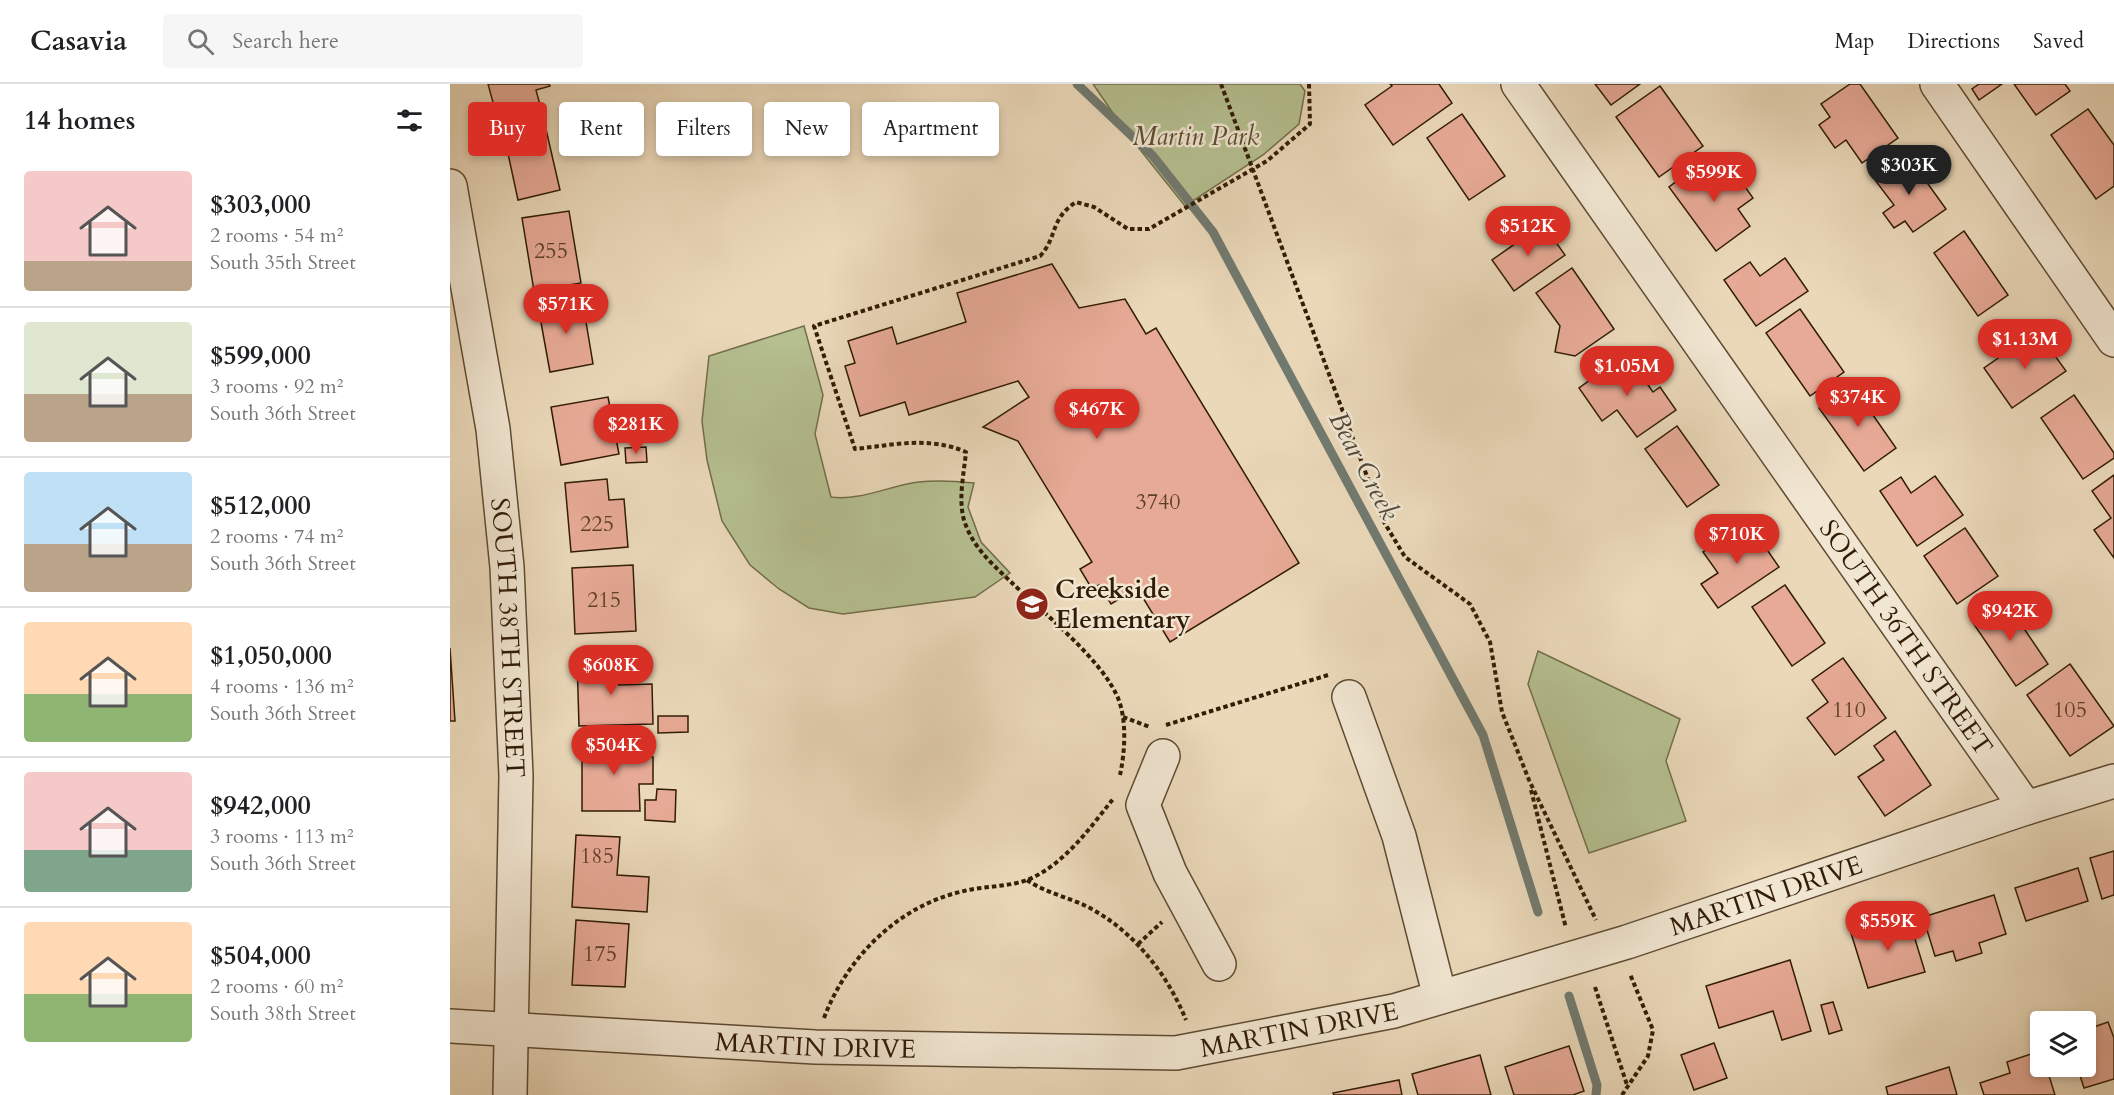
<!DOCTYPE html>
<meta charset="utf-8">
<style>
:root{--surface:#fff;--page:#f6f6f6;--text:#202124;--muted:#757577;--line:#e0e0e0;--accent:#d93025}
body{margin:0;font-family:Cardo,serif;background:var(--page);color:var(--text);height:100vh;display:flex;flex-direction:column;font-size:22px;white-space:nowrap}
*{box-sizing:border-box;margin:0}
p{font-size:20px;color:var(--muted)}
.icon{flex:none;width:33px;height:33px;fill:none;stroke:currentColor;stroke-width:2;stroke-linecap:round;stroke-linejoin:round}
.map{position:relative;flex:1;overflow:hidden}
.panel{display:flex;flex-direction:column;background:var(--surface);width:450px}
.panel>*{flex:none}
.hud{position:absolute;left:18px;top:18px;width:570px;height:54px;display:flex;gap:12px}
.fabs{position:absolute;left:1580px;top:927px;display:grid;gap:12px}
.fabs a{display:grid;place-items:center;width:66px;height:66px;border-radius:6px;background:var(--surface);box-shadow:0 3px 9px #0003;font-size:30px}
.price{position:absolute;translate:-50% -51px;padding:0 14px;border-radius:21px;background:var(--accent);color:#fff;font-size:20px;line-height:39px;filter:drop-shadow(0 2px 3px #0008)}
.price::after{content:'';position:absolute;left:50%;top:36px;width:18px;height:14px;margin-left:-9px;background:inherit;clip-path:polygon(0 0,100% 0,50% 100%)}
.price.current{background:#222;color:#fff}
ul{padding:0;list-style:none}
li{display:flex;align-items:center;gap:18px;height:150px;padding:0 24px}
li+li{border-top:2px solid var(--line)}
li span{display:grid;place-items:center;flex:none;width:168px;height:120px;border-radius:6px;color:#555}
li>.icon{margin-inline-start:auto}
span .icon{width:72px;height:72px;fill:#fffc;stroke-width:1}
li b{font-size:26px}
h2{display:flex;justify-content:space-between;align-items:center;height:72px;padding:0 24px;font-size:26px}
.chip{padding:0 21px;border-radius:6px;background:var(--surface);box-shadow:0 3px 9px #0003;font-size:21px;line-height:54px}
.chip.current{background:var(--accent);color:#fff}
header{display:flex;align-items:center;gap:36px;box-sizing:border-box;height:84px;padding:0 30px;background:var(--surface);border-bottom:2px solid var(--line)}
header strong{font-size:28px}
nav{display:flex;gap:33px;margin-inline-start:auto;font-size:21px}
.search{width:420px;height:54px;background:var(--page);display:flex;align-items:center;gap:15px;box-sizing:border-box;padding:0 21px;border-radius:6px;color:var(--muted);font-size:22px}
main{display:flex;flex:1;min-height:0}
.map>svg:first-child{display:block}
</style>
<header>
<strong>Casavia</strong>
<div class="search"><svg class="icon" aria-label="search" viewBox="0 0 24 24"><circle cx="10" cy="10" r="6"/><path d="M15 15l6 6"/></svg>Search here</div>
<nav><a>Map</a><a>Directions</a><a>Saved</a></nav>
</header>
<main>
<section class="panel">
<h2>14 homes<svg class="icon" aria-label="filters" viewBox="0 0 24 24"><path d="M4 7h16M4 17h16"/><circle cx="9" cy="7" r="2"/><circle cx="15" cy="17" r="2"/></svg></h2>
<ul>
<li><span style="background:linear-gradient(#f6c9c9 75%,#b9a48a 0)"><svg class="icon" aria-label="home" viewBox="0 0 24 24"><path d="M3 11l9-7 9 7M6 9v11h12V9"/></svg></span><div><b>$303,000</b><p>2 rooms · 54 m²</p><p>South 35th Street</p></div></li>
<li><span style="background:linear-gradient(#dfe7d0 60%,#b9a48a 0)"><svg class="icon" aria-label="home" viewBox="0 0 24 24"><path d="M3 11l9-7 9 7M6 9v11h12V9"/></svg></span><div><b>$599,000</b><p>3 rooms · 92 m²</p><p>South 36th Street</p></div></li>
<li><span style="background:linear-gradient(#bfe0f5 60%,#b9a48a 0)"><svg class="icon" aria-label="home" viewBox="0 0 24 24"><path d="M3 11l9-7 9 7M6 9v11h12V9"/></svg></span><div><b>$512,000</b><p>2 rooms · 74 m²</p><p>South 36th Street</p></div></li>
<li><span style="background:linear-gradient(#ffd9b3 60%,#8fb573 0)"><svg class="icon" aria-label="home" viewBox="0 0 24 24"><path d="M3 11l9-7 9 7M6 9v11h12V9"/></svg></span><div><b>$1,050,000</b><p>4 rooms · 136 m²</p><p>South 36th Street</p></div></li>
<li><span style="background:linear-gradient(#f6c9c9 65%,#7fa58c 0)"><svg class="icon" aria-label="home" viewBox="0 0 24 24"><path d="M3 11l9-7 9 7M6 9v11h12V9"/></svg></span><div><b>$942,000</b><p>3 rooms · 113 m²</p><p>South 36th Street</p></div></li>
<li><span style="background:linear-gradient(#ffd9b3 60%,#8fb573 0)"><svg class="icon" aria-label="home" viewBox="0 0 24 24"><path d="M3 11l9-7 9 7M6 9v11h12V9"/></svg></span><div><b>$504,000</b><p>2 rooms · 60 m²</p><p>South 38th Street</p></div></li>
</ul>
</section>
<div class="map">
<svg width="1664" height="1011" viewBox="0 0 1664 1011">
<rect width="100%" height="100%" fill="#ead8b9"/>
<filter id="stains"><feTurbulence type="fractalNoise" baseFrequency=".00333" numOctaves="4"/><feColorMatrix values="0 0 0 0 .2 0 0 0 0 .09 0 0 0 0 .02 0 0 0 .5 -.17"/></filter>
<radialGradient id="worn" r=".72"><stop offset=".6" stop-color="#630" stop-opacity="0"/><stop offset="1" stop-color="#630" stop-opacity=".3"/></radialGradient>
<g fill="#b5bf90" stroke="#736e4a" stroke-width="1.5">
<polygon points="643,0 850,0 855,7 849,40 813,71 735,122 676,48"/>
<path d="M354 242 373 311 365 350 381 413C410 417 439 402 468 398 487 396 505 397 524 399L518 423 531 458 560 489 525 513 393 530 359 524 329 505 300 481 272 437 257 376 252 337 259 272Z"/>
<polygon points="1088,567 1230,635 1216,677 1236,737 1139,769 1078,600"/>
</g>
<g fill="none" stroke-linecap="round" stroke-linejoin="round">
<g stroke="#717a70" stroke-width="9">
<polyline points="627,0 703,72 763,148 1033,651 1088,828"/>
<polyline points="1119,912 1147,1001 1146,1011"/>
</g>
</g>
<g fill="#e7aa96" stroke="#311c05" stroke-width="1.5">
<polygon points="38,0 99,0 100,2 86,6 90,21 47,33"/>
<polygon points="940,0 989,0 1002,19 943,61 915,21 942,2"/>
<polygon points="1145,0 1190,0 1161,21"/>
<polygon points="1400,0 1410,0 1448,54 1412,79 1396,56 1385,64 1369,41 1380,33 1371,20"/>
<polygon points="1529,0 1552,0 1529,16 1522,5"/>
<polygon points="1564,0 1615,0 1620,7 1586,31"/>
<polygon points="1210,2 1253,62 1209,93 1166,33"/>
<polygon points="1638,25 1664,61 1664,102 1646,115 1601,51"/>
<polygon points="1012,30 1055,92 1019,116 977,54"/>
<polygon points="95,41 110,106 68,116 54,51"/>
<polygon points="1458,72 1496,125 1463,148 1455,137 1444,144 1433,129 1444,121 1425,96"/>
<polygon points="1254,77 1266,94 1281,83 1303,114 1288,125 1300,142 1266,167 1219,103"/>
<polygon points="119,127 131,199 84,207 72,134"/>
<polygon points="1093,140 1115,171 1064,207 1042,176"/>
<polygon points="1514,147 1558,211 1528,232 1484,169"/>
<polygon points="1335,174 1358,207 1306,242 1274,196 1300,178 1310,192"/>
<polygon points="602,180 629,224 675,215 696,250 706,244 849,479 720,558 687,504 661,520 649,501 642,505 630,485 642,478 568,357 533,343 579,313 568,297 459,331 455,318 410,332 395,282 405,279 398,257 442,243 447,260 516,238 507,209"/>
<polygon points="1122,184 1164,245 1125,272 1105,268 1110,242 1086,209"/>
<polygon points="132,214 143,280 100,288 88,222"/>
<polygon points="1350,225 1394,288 1360,312 1316,249"/>
<polygon points="1587,247 1616,287 1562,324 1534,284"/>
<polygon points="1176,270 1203,308 1210,303 1226,326 1187,353 1167,326 1152,337 1129,304"/>
<polygon points="1402,301 1446,364 1414,387 1369,324"/>
<polygon points="1624,311 1664,369 1664,374 1633,395 1591,334"/>
<polygon points="158,313 169,370 111,381 101,323"/>
<polygon points="1227,342 1269,401 1237,423 1195,365"/>
<polygon points="196,363 197,378 176,379 175,364"/>
<polygon points="1664,391 1664,474 1644,446 1661,434 1642,407"/>
<polygon points="1485,392 1513,431 1467,462 1430,407 1451,393 1461,409"/>
<polygon points="157,395 159,416 174,415 178,463 121,468 115,399"/>
<polygon points="1298,438 1329,483 1268,524 1251,500 1268,489 1253,468"/>
<polygon points="1515,444 1548,492 1507,520 1474,472"/>
<polygon points="183,481 186,547 125,550 122,484"/>
<polygon points="1335,501 1375,559 1342,582 1302,523"/>
<polygon points="1554,515 1598,580 1566,602 1521,536"/>
<polygon points="0,564 5,637 0,637"/>
<polygon points="168,574 169,601 202,600 203,640 129,642 127,575"/>
<polygon points="1393,574 1436,634 1385,671 1357,634 1378,618 1362,596"/>
<polygon points="1620,580 1664,642 1620,672 1577,611"/>
<polygon points="208,632 238,632 238,648 208,649"/>
<polygon points="1445,647 1481,701 1435,732 1408,693 1434,676 1424,662"/>
<polygon points="132,657 189,657 189,673 203,673 203,700 189,700 190,727 132,727"/>
<polygon points="207,705 226,706 225,738 195,736 195,716 206,716"/>
<polygon points="126,751 170,753 167,791 199,793 197,828 122,823"/>
<polygon points="1664,767 1664,811 1652,815 1640,774"/>
<polygon points="1628,784 1638,817 1576,837 1565,804"/>
<polygon points="1544,811 1556,850 1529,859 1532,869 1506,877 1503,867 1485,872 1473,833"/>
<polygon points="1458,832 1475,888 1418,904 1401,849"/>
<polygon points="126,836 179,840 175,903 122,901"/>
<polygon points="1340,876 1361,947 1332,956 1323,927 1269,944 1256,902"/>
<polygon points="1383,918 1392,946 1379,950 1371,921"/>
<polygon points="1658,938 1664,954 1664,995 1634,1004 1627,982 1635,982 1635,946"/>
<polygon points="1264,959 1277,994 1244,1006 1231,971"/>
<polygon points="1119,962 1134,1007 1123,1011 1064,1011 1055,983"/>
<polygon points="1590,967 1590,982 1596,982 1605,1011 1534,1011 1530,999 1560,989 1557,978"/>
<polygon points="1030,971 1041,1011 968,1011 962,990"/>
<polygon points="1499,983 1507,1011 1438,1011 1436,1003"/>
<polygon points="949,996 952,1011 884,1011 883,1009"/>
</g>
<g fill="none" stroke-linecap="round" stroke-linejoin="round">
<g stroke="#5f4b32" stroke-width="36">
<g id="minor">
<path id="s1" d="M1068 0 1576 724"/>
<polyline points="1487,0 1664,256"/>
<path id="s2" d="M0 102 43 345 57 483 66 692 60 1011"/>
<polyline points="899,613 949,752 990,913"/>
<polyline points="713,672 693,721 720,789 769,880"/>
<path id="s3" d="M0 942 365 963 726 969 944 927 1177 858 1576 724 1664 697"/>
</g>
</g>
<g stroke="#311c05" stroke-width="4" stroke-dasharray="4.5 3" stroke-linecap="butt">
<polyline points="771,0 934,438 955,473 1020,520 1040,558 1052,628 1079,696 1146,836"/>
<polyline points="673,633 700,643"/>
<polyline points="716,641 878,591"/>
<path d="M670 691C675 668 677 636 668 614 651 574 592 528 560 497 541 479 522 462 514 436 508 415 514 389 516 368 479 352 443 361 405 365L364 242 590 172C608 153 599 136 626 118L644 123 678 145H699L817 77 860 40 859 0"/>
<polyline points="1081,706 1116,844"/>
<path d="M577 796C594 808 617 813 636 822 682 845 717 889 736 936"/>
<polyline points="688,860 712,838"/>
<polyline points="1145,903 1177,1001"/>
<path d="M374 934C397 873 449 821 514 807 534 802 558 803 577 796 613 782 640 744 663 715"/>
<polyline points="1172,1011 1198,972 1203,946 1180,890"/>
</g>
<use href="#minor" stroke="#f1e6d2" stroke-width="33"/>
</g>
<defs>
<g id="school-disc" transform="scale(1.725)"><circle r="9.5" fill="#8f2418" stroke="#f1e6d2"/><path d="M0-5L7-2L0 1L-7-2ZM-4 1L0 2.5L4 1V4Q0 6-4 4Z" fill="#fff"/></g>
</defs>
<g fill-rule="evenodd">
<use href="#school-disc" x="582" y="520"/>
</g>
<g text-anchor="middle" dominant-baseline="central" stroke-width="5" stroke-linejoin="round" paint-order="stroke">
<g font-size="22" fill="#5e4029">
<text x="101" y="167">255</text>
<text x="708" y="418">3740</text>
<text x="147" y="440">225</text>
<text x="154" y="516">215</text>
<text x="1399" y="626">110</text>
<text x="1620" y="626">105</text>
<text x="147" y="772">185</text>
<text x="150" y="870">175</text>
</g>
<g font-size="26" font-style="italic" fill="#594d2f" stroke="#f1e6d2">
<text x="746" y="52">Martin Park</text>
</g>
<g font-size="26" font-weight="bold" fill="#311c05" stroke="#f1e6d2" text-anchor="start">
<text x="605" y="505">Creekside<tspan x="605" dy="30">Elementary</tspan></text>
</g>
<g font-size="26" fill="#311c05" stroke="#f1e6d2">
<text stroke="none"><textPath href="#s2" startOffset="456">SOUTH 38TH STREET</textPath></text>
<text stroke="none"><textPath href="#s1" startOffset="676">SOUTH 36TH STREET</textPath></text>
<text stroke="none"><textPath href="#s3" startOffset="1338">MARTIN DRIVE</textPath></text>
<text stroke="none"><textPath href="#s3" startOffset="852">MARTIN DRIVE</textPath></text>
<text stroke="none"><textPath href="#s3" startOffset="366">MARTIN DRIVE</textPath></text>
</g>
<g font-size="27" font-style="italic" fill="#514b3b" stroke="#f1e6d2">
<text transform="translate(914 382) rotate(62)">Bear Creek</text>
</g>
</g>
<rect width="100%" height="100%" filter="url(#stains)"/>
<rect width="100%" height="100%" fill="url(#worn)"/>
</svg>
<div class="fabs">
<a><svg class="icon" aria-label="layers" viewBox="0 0 24 24"><path d="M12 4l9 5-9 5-9-5zM3 14l9 5 9-5"/></svg></a>
</div>
<b class="price current" style="left:1459px;top:112px">$303K</b>
<b class="price" style="left:1264px;top:119px">$599K</b>
<b class="price" style="left:1078px;top:173px">$512K</b>
<b class="price" style="left:116px;top:251px">$571K</b>
<b class="price" style="left:1575px;top:286px">$1.13M</b>
<b class="price" style="left:1177px;top:313px">$1.05M</b>
<b class="price" style="left:1408px;top:344px">$374K</b>
<b class="price" style="left:647px;top:356px">$467K</b>
<b class="price" style="left:186px;top:371px">$281K</b>
<b class="price" style="left:1287px;top:481px">$710K</b>
<b class="price" style="left:1560px;top:558px">$942K</b>
<b class="price" style="left:161px;top:612px">$608K</b>
<b class="price" style="left:164px;top:692px">$504K</b>
<b class="price" style="left:1438px;top:868px">$559K</b>
<div class="hud">
<a class="chip current">Buy</a>
<a class="chip">Rent</a>
<a class="chip">Filters</a>
<a class="chip">New</a>
<a class="chip">Apartment</a>
</div>
</div>
</main>
